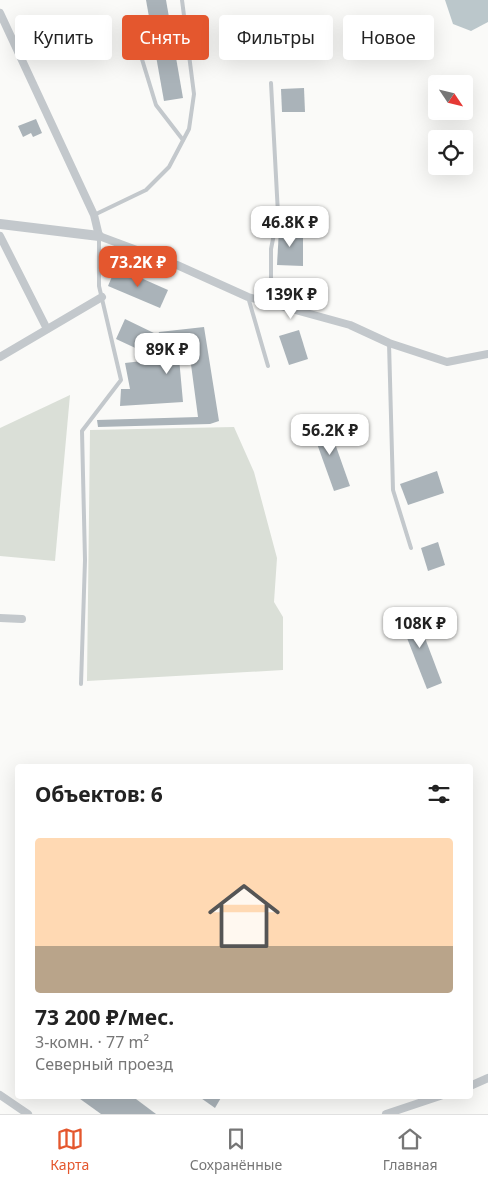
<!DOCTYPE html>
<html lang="ru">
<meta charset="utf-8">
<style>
:root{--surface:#fff;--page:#f6f6f6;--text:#222;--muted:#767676;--line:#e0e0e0;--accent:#e4572e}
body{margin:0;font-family:"Noto Sans",sans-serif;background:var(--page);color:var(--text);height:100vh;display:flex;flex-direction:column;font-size:19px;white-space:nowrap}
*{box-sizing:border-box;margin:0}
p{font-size:16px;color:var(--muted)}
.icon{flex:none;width:28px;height:28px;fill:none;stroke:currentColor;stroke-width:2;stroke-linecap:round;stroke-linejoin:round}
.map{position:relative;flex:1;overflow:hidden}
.side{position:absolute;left:15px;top:764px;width:458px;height:335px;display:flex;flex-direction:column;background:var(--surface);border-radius:5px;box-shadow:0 5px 20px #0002}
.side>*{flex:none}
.hud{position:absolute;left:15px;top:15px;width:459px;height:45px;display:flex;gap:10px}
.needle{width:32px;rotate:125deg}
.fabs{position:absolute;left:428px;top:75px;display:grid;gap:10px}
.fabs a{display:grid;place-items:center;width:45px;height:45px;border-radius:5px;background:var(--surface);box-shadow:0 5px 20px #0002;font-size:25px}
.price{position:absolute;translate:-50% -42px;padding:0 11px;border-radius:10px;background:#fff;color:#222;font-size:16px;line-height:32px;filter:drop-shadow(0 1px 2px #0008)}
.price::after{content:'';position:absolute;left:50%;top:30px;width:15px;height:11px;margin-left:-8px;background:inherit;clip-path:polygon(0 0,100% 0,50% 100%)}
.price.active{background:var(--accent);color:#fff}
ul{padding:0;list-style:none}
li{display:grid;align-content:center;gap:10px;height:265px;padding:0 20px}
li+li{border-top:1px solid var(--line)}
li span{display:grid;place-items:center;height:155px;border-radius:5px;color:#555}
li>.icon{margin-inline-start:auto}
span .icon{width:90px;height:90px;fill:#fffc;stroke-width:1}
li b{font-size:21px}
h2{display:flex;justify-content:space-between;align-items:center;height:60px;padding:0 20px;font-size:21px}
.chip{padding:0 18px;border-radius:5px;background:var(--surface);box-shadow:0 5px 20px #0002;font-size:18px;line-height:45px}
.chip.active{background:var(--accent);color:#fff}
.dock{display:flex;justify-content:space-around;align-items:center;height:70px;border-top:1px solid var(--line);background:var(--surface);font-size:14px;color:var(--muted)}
.dock a{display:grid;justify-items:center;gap:2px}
.dock .active{color:var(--accent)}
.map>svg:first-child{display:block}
</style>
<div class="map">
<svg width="488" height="1114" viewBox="0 0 488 1114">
<rect width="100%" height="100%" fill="#fafaf8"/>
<g fill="#dadfd7">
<polygon points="70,395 55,561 0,556 0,428"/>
<polygon points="234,427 254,472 277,558 274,602 283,617 283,670 87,681 90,430"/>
</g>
<polygon fill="#bbc7cb" points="445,0 488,0 488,22 471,31 453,24"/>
<g fill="#aab3b9">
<polygon points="146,0 166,0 183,98 164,101"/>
<polygon points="34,26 40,38 26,45 20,33"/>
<polygon points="304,88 305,112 282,112 281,89"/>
<polygon points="36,119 42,133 33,137 31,133 23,137 18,126"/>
<polygon points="279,229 303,230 303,266 277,265"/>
<polygon points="116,267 168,290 160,308 108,286"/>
<polygon points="125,319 158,335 159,332 204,327 219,421 210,424 98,427 97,420 198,417 190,357 179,358 183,402 120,406 121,389 130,389 125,363 159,359 116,339"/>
<polygon points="299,330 308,359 289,365 279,336"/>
<polygon points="327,421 350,486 334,491 311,427"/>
<polygon points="437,471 444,493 408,505 400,484"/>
<polygon points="438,542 445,565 428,571 421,548"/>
<polygon points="414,609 442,683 427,689 398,615"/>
<polygon points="76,1096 132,1096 156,1114 101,1114"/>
<polygon points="198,1096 222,1096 215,1108"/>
</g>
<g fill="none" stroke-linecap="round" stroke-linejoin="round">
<g stroke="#c3c8cc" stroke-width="4">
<polyline points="137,43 156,105 183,140"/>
<polyline points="271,83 278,214 271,249 271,303"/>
<polyline points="94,215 146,190 169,167 189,129 194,94 182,0"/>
<polyline points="248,297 268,366"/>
<polyline points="389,343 393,490 411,548"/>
<polyline points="81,684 85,560 82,431 121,380 99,286 99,237"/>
</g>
<g stroke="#c3c8cc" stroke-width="8">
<polyline points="0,13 94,215 99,236 177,265 248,297 350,325 389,343 447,362 488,354"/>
<polyline points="0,236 47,329"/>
<polyline points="0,357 102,297"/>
<polyline points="0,618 22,619"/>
<polyline points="470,1086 488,1078"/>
<polyline points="0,1095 28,1114"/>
<polyline points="386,1114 440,1096"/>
</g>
<polyline stroke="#c3c8cc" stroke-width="10" points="0,224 99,236"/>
</g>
</svg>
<div class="fabs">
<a><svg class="needle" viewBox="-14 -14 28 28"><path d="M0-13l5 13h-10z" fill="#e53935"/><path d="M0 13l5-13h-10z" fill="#767676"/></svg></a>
<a><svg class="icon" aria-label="locate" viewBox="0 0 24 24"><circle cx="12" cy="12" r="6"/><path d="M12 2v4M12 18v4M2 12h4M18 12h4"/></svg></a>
</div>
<b class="price" style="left:290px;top:248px">46.8K ₽</b>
<b class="price active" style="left:138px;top:288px">73.2K ₽</b>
<b class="price" style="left:291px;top:320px">139K ₽</b>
<b class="price" style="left:167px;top:375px">89K ₽</b>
<b class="price" style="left:330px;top:456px">56.2K ₽</b>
<b class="price" style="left:420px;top:649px">108K ₽</b>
<div class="hud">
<a class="chip">Купить</a>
<a class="chip active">Снять</a>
<a class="chip">Фильтры</a>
<a class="chip">Новое</a>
</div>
<section class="side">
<h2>Объектов: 6<svg class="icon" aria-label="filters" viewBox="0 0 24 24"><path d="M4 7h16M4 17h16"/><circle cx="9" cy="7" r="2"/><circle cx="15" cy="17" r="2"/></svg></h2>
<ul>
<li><span style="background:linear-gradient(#ffd9b3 70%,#b9a48a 0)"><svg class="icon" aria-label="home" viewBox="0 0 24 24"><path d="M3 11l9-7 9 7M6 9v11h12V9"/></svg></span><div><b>73 200 ₽/мес.</b><p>3-комн. · 77 m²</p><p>Северный проезд</p></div></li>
</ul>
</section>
</div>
<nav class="dock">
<a class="active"><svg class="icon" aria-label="map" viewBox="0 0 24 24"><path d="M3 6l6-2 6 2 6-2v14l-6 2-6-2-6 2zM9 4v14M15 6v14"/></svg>Карта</a>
<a><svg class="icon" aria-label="saved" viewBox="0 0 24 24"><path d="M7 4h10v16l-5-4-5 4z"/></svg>Сохранённые</a>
<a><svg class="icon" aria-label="home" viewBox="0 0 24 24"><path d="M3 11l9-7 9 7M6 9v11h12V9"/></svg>Главная</a>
</nav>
